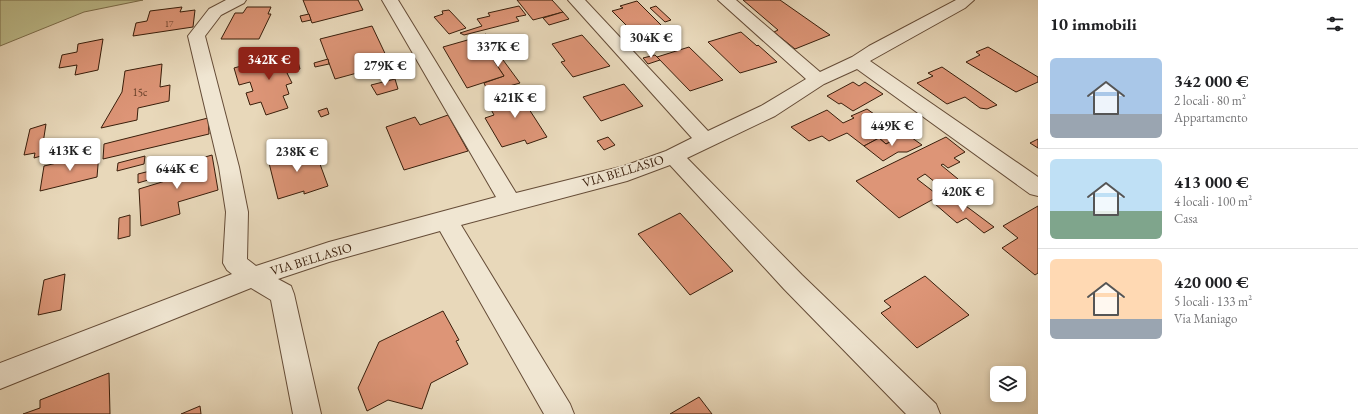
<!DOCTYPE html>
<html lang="it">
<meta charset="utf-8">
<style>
:root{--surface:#fff;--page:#f6f6f6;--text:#202124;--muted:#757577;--line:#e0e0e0;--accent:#8f2418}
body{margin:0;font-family:"EB Garamond",serif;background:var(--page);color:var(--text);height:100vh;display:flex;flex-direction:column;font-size:15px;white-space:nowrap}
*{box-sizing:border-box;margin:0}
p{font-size:13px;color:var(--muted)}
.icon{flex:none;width:22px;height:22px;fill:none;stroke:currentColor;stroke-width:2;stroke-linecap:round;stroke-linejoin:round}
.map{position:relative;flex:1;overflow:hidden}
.side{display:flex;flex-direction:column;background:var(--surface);width:320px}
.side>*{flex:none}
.tools{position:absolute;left:990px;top:366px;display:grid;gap:8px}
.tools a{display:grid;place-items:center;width:36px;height:36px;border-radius:6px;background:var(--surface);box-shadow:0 2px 6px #0003;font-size:20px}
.price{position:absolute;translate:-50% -34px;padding:0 9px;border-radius:4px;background:#fff;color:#222;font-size:13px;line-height:26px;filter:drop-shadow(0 1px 2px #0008)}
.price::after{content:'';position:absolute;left:50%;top:24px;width:12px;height:9px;margin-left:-6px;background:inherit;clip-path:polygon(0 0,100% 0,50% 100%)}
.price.selected{background:var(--accent);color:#fff}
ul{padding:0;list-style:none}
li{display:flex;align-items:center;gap:12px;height:100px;padding:0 12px}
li+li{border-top:1px solid var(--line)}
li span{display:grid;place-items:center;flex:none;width:112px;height:80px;border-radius:6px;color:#555}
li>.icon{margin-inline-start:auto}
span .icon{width:48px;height:48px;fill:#fffc;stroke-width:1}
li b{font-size:17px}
h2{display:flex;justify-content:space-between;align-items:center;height:48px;padding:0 12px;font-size:17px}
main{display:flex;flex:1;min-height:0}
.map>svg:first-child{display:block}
</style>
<main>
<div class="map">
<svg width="1038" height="414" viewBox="0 0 1038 414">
<rect width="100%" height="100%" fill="#e8d8ba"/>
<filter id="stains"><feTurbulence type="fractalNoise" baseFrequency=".005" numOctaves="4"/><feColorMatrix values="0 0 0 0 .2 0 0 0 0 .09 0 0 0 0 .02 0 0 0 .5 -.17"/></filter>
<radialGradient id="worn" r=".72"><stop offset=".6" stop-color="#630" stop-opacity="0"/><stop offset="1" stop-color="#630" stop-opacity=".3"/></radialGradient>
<polygon fill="#bdbc8b" stroke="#7b6d4b" points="0,0 143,0 84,12 0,46"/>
<g fill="#dd9577" stroke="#391e0b">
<polygon points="303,0 358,0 363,10 312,23"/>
<polygon points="517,0 552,0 563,12 533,20"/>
<polygon points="743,0 780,0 830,35 795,49 774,32 778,30"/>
<polygon points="637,1 661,25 659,26 667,33 642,41 612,11 623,8 620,6"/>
<polygon points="519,6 526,15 516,17 519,21 464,35 460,33 482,26 477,19 490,16 488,13"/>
<polygon points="656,6 671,20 665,22 650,8"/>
<polygon points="182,7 180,12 195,10 193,27 133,36 136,23 147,21 150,11"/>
<polygon points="247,7 271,7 268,14 271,14 259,39 221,39 235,13 243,13"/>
<polygon points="449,10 466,28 449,34 434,17 443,14 442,11"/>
<polygon points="563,12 569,19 549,25 543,18"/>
<polygon points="309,14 311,20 302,22 300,16"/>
<polygon points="372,26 390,64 335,79 320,39"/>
<polygon points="741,32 757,46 758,45 777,62 740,73 708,42"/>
<polygon points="486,34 493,44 492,45 520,83 488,92 484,83 504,76 478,37"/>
<polygon points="582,35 610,66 573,77 561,62 565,61 552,44"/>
<polygon points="478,37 504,76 467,88 443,47"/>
<polygon points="103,39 98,70 75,75 77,65 59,68 62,55 77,52 78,44"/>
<polygon points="689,47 723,80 690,91 657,57"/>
<polygon points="988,47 1038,77 1038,82 1016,92 966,62 980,55 976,52"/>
<polygon points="295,51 300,69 287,73 292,83 286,85 289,94 283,96 288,108 266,115 261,102 250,105 246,93 253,91 250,82 239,85 234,68"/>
<polygon points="655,55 660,60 648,64 643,58"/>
<polygon points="328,59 329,64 315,67 314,63"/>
<polygon points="162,64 160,87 170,85 169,101 138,108 137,120 101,128 122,92 125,71"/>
<polygon points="942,67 977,91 997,105 987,109 980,108 965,97 947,104 917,83 933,76 928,73"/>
<polygon points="395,79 398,89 377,95 371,85"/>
<polygon points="853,82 859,86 865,82 883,94 853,111 841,103 839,104 827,96"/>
<polygon points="624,84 643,106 601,121 583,97"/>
<polygon points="533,90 542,101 527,106 547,137 527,144 525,140 502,147 485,118 494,115 488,104 498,102 501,98"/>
<polygon points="327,108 329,114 321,117 318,111"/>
<polygon points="867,109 888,124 889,127 895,132 896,139 886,144 879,138 864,146 847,133 829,141 822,136 809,141 791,127 827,110 843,123 854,118 851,116"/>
<polygon points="448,115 468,151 404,170 386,127 415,117 420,125"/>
<polygon points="208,118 209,134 103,159 104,144"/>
<polygon points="46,124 41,156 34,158 35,153 24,155 30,129"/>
<polygon points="908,135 922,145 907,152 898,152 883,161 864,146 879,138 886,144 896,139 896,136 904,137"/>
<polygon points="608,137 615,145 604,150 597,141"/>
<polygon points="946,137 965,152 954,158 960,162 948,168 943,164 941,165 958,179 953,182 970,198 964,200 945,185 941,187 925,174 917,179 939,196 899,218 856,181"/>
<polygon points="1038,139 1038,148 1030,143"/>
<polygon points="313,145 328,186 304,194 304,191 278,199 268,159"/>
<polygon points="99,153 97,177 40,191 44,166"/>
<polygon points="212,155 218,190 178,202 180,214 141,226 139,189 175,178 174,166"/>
<polygon points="145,156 144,164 117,171 118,163"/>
<polygon points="154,170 155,178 138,183 138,174"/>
<polygon points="951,195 974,212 994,227 984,233 966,218 957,223 935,204"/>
<polygon points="1038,206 1038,273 1035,275 1002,248 1018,238 1003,226"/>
<polygon points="680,213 733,271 690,295 638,234"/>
<polygon points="130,215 130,236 118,239 119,218"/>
<polygon points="65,274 61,310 38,315 44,280"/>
<polygon points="925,276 969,315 917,348 881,313 891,307 884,301"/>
<polygon points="443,311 459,340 456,341 468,364 431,383 422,409 388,400 367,411 358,388 379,342"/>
<polygon points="109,373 110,414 23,414 40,408 40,400"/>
<polygon points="699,397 712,414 670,414"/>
<polygon points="200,406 201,414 181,414"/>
</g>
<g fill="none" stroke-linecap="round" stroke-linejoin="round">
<g stroke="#654c37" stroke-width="2">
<polygon id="minor" points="226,0 246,0 244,3 221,15 205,36 239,167 248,212 247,259 256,266 329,242 496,197 382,0 398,0 516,193 624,166 666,151 692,138 568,0 585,0 708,131 761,106 806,79 718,0 736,0 820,72 852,57 869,46 956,0 974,0 965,8 870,61 1038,177 1038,196 1030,194 857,69 824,84 775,116 687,158 802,275 936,404 940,414 906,414 784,289 670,165 627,181 461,225 570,404 574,414 544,414 440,231 329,262 278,279 291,286 294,294 321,414 293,414 271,300 251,288 0,389 0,363 232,274 227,270 223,263 226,212 219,167 188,36 209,9"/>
</g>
<use href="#minor" fill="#f0e6d2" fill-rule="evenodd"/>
</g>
<g text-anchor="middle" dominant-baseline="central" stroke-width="3.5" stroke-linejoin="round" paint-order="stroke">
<g font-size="9" fill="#623c26">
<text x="169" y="24">17</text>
</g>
<g font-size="11" fill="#623c26">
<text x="140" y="92">15c</text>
</g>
<g font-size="13" fill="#391e0b" stroke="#f0e6d2">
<text transform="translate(623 171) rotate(-17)">VIA BELLASIO</text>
<text transform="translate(311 259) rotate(-17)">VIA BELLASIO</text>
</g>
</g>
<rect width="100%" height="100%" filter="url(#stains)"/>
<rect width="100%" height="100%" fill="url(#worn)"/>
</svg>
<div class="tools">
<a><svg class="icon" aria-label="layers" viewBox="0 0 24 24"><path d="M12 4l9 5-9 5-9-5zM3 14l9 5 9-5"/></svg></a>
</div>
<b class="price" style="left:651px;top:59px">304K €</b>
<b class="price" style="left:498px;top:68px">337K €</b>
<b class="price selected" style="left:269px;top:81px">342K €</b>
<b class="price" style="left:385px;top:87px">279K €</b>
<b class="price" style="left:515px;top:119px">421K €</b>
<b class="price" style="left:892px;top:147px">449K €</b>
<b class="price" style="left:70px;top:172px">413K €</b>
<b class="price" style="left:297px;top:173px">238K €</b>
<b class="price" style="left:177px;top:190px">644K €</b>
<b class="price" style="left:963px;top:213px">420K €</b>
</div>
<section class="side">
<h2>10 immobili<svg class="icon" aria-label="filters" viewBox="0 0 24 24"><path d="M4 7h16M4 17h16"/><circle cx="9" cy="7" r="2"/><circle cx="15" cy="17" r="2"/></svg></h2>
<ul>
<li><span style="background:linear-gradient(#a9c7e8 70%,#9aa5b1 0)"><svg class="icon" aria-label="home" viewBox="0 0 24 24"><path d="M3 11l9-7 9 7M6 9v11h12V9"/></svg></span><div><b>342 000 €</b><p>2 locali · 80 m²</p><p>Appartamento</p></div></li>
<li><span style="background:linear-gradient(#bfe0f5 65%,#7fa58c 0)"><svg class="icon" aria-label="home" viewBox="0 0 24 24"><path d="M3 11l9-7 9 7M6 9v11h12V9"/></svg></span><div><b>413 000 €</b><p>4 locali · 100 m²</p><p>Casa</p></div></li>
<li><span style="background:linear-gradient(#ffd9b3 75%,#9aa5b1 0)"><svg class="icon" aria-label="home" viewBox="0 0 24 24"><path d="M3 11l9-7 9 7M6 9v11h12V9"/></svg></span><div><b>420 000 €</b><p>5 locali · 133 m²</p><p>Via Maniago</p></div></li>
</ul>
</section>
</main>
